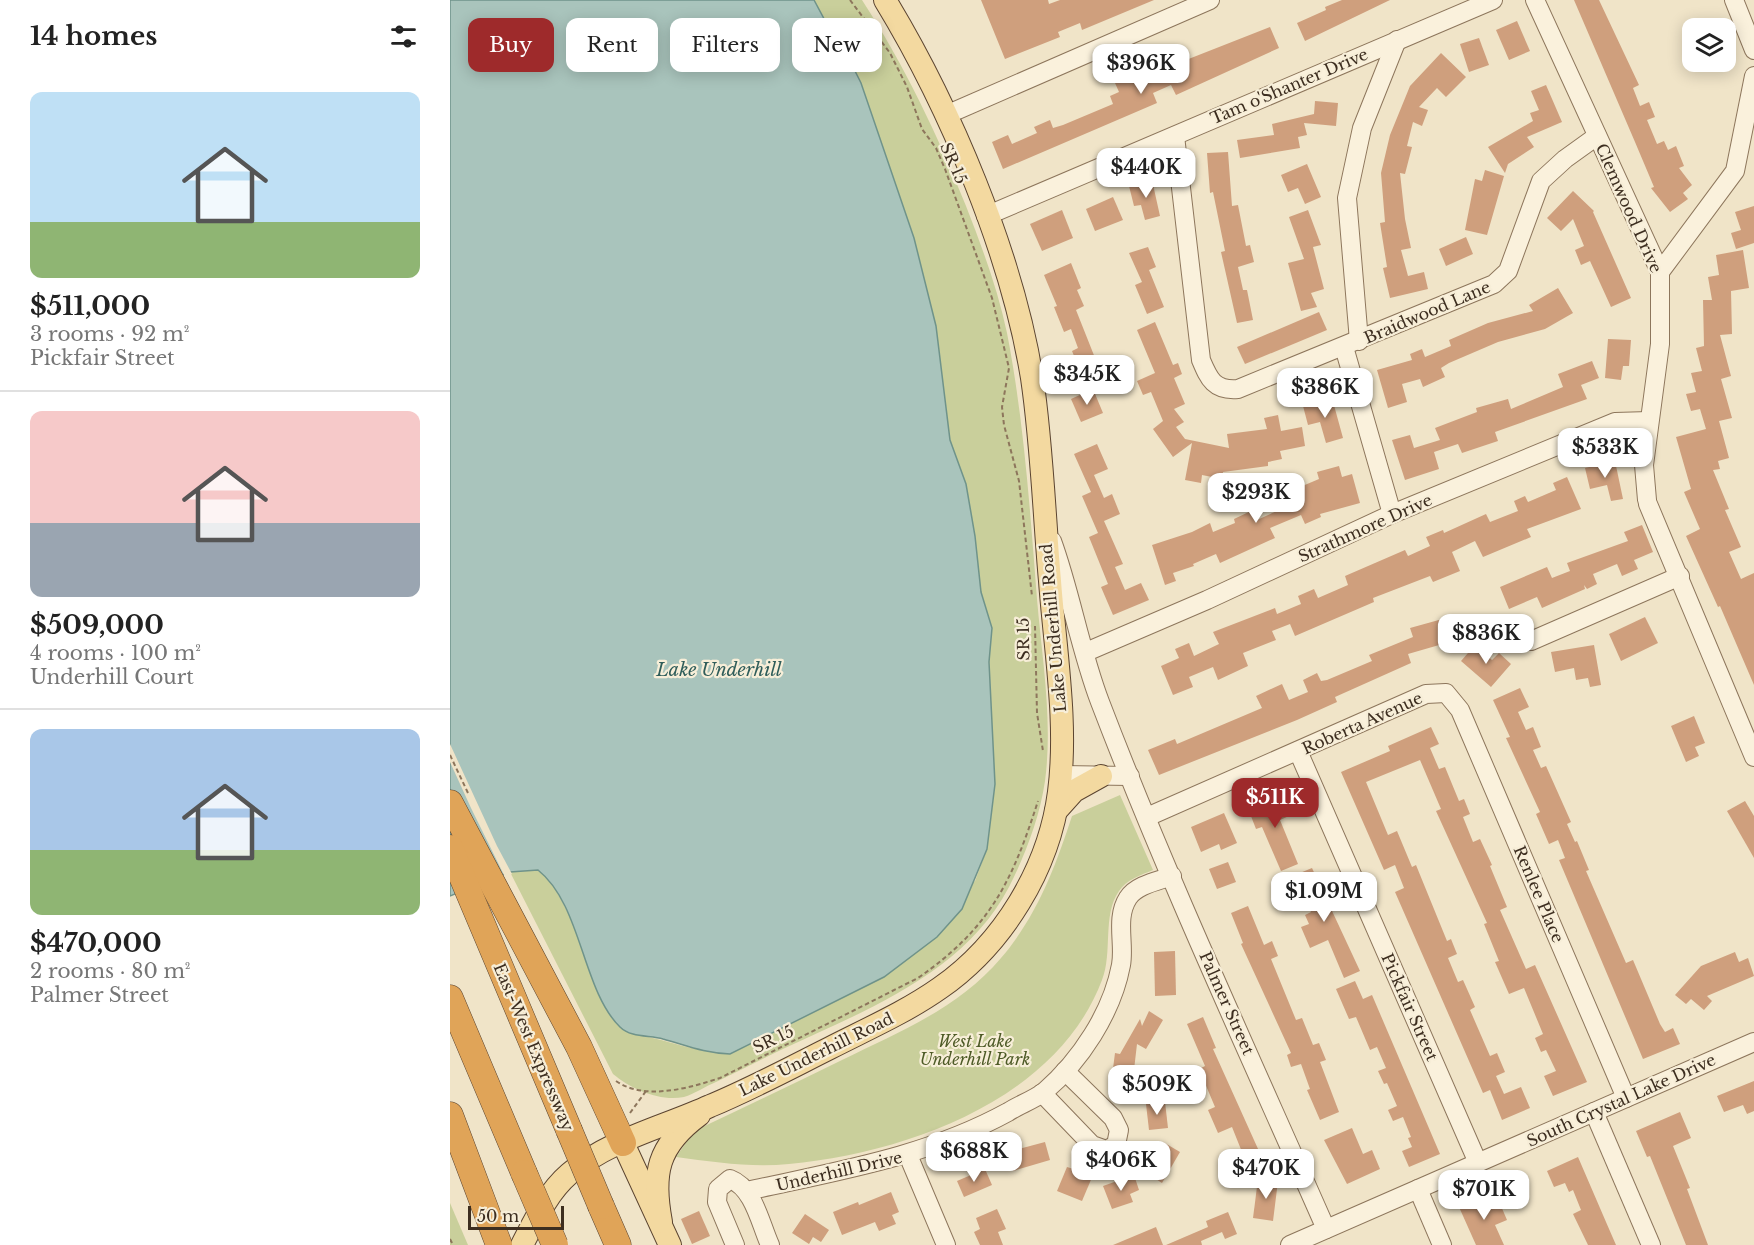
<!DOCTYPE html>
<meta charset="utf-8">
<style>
:root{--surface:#fff;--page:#f2f2f2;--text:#222;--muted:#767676;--line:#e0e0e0;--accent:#9e2a2b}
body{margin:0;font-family:"Libre Baskerville",serif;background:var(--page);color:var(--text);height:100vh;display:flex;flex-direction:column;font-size:22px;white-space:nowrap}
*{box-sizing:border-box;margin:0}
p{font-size:20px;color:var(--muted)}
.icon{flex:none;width:33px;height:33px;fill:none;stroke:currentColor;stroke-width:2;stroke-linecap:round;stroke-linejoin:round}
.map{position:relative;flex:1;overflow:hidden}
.drawer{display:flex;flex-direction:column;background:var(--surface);width:450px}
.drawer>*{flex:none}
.banner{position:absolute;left:18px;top:18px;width:570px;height:54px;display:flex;gap:12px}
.tools{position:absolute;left:1232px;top:18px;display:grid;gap:12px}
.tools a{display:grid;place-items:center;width:54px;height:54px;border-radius:12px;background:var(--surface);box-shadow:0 3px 15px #0003;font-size:30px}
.scale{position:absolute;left:18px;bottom:15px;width:96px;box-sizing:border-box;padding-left:6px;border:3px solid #3d2e20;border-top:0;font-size:16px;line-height:21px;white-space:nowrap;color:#3d2e20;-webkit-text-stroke:4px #f7eed8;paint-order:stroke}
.price{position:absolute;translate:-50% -51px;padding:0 14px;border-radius:12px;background:#fff;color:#222;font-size:20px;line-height:39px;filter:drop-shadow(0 2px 3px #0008)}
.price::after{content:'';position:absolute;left:50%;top:36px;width:18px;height:14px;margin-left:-9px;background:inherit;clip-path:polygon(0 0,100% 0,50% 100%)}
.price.on{background:var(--accent);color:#fff}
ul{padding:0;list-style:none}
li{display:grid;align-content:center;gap:12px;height:318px;padding:0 30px}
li+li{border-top:2px solid var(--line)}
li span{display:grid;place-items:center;height:186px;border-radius:12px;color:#555}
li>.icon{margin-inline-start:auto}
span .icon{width:108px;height:108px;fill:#fffc;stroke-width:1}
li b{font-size:26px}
h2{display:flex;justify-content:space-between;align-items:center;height:72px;padding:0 30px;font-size:26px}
.tag{padding:0 21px;border-radius:12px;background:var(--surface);box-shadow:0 3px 15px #0003;font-size:21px;line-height:54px}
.tag.on{background:var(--accent);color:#fff}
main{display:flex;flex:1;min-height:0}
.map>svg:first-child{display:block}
</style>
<main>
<section class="drawer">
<h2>14 homes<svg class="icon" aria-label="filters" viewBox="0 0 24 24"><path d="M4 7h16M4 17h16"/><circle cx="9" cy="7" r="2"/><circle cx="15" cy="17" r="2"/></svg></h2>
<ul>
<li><span style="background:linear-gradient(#bfe0f5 70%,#8fb573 0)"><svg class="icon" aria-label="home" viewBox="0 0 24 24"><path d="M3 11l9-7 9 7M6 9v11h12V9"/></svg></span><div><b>$511,000</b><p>3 rooms · 92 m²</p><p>Pickfair Street</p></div></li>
<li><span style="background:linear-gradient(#f6c9c9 60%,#9aa5b1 0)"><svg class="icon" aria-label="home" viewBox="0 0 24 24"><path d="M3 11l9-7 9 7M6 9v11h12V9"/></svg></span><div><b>$509,000</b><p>4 rooms · 100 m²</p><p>Underhill Court</p></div></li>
<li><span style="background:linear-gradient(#a9c7e8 65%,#8fb573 0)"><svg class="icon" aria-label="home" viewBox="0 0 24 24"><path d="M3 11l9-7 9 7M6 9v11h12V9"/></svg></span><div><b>$470,000</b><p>2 rooms · 80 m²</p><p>Palmer Street</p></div></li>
</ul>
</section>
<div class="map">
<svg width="1304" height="1245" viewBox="0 0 1304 1245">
<rect width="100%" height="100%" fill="#f0e4c8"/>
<g fill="#c9cf9b">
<path d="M364 0H412C455 66 487 134 516 206 532 247 548 290 557 333 574 420 580 510 587 599 592 658 603 721 595 781 590 816 575 856 559 887 515 972 417 1010 335 1048 312 1059 289 1071 266 1082 256 1086 244 1094 234 1097 210 1102 181 1089 163 1074L60 872 88 870 100 879 182 1034C216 1039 246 1053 280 1053L525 881 537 849 545 785 539 662 542 628 531 592 525 536 516 484 500 440 486 326 464 238 411 83 392 45 379 28Z"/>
<path d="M670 795 703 870C691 875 676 880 669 891 652 915 663 953 652 980 607 1100 456 1153 339 1164 302 1168 264 1162 226 1157L244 1131C293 1108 343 1084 392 1060 449 1032 509 1008 551 958 587 916 605 868 622 816Z"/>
<polygon points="0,1203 18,1245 0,1245"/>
</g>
<path fill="#a9c4bc" stroke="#6f938a" stroke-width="1.5" d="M0 0H364L379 28 392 45 411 83 464 238 486 326 500 440 516 484 525 536 531 592 542 628 539 662 545 784 537 849 512 909 487 937 434 977 280 1054C254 1053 238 1046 213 1039 200 1035 181 1038 170 1027 132 990 132 905 88 870L60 872 0 896Z"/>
<polygon fill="#f0e4c8" points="0,744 47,846 62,874 55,877 21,808 0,762"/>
<g fill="#cf9f7d">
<polygon points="531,0 598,0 599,4 610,0 704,0 632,30 630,23 608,32 610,37 555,59"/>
<polygon points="892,0 940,0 855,41 847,23 876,10 875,7"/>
<polygon points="1124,0 1149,0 1189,85 1183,88 1190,106 1199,102 1205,117 1197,120 1207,144 1214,141 1218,150 1226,146 1234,166 1229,168 1242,185 1233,193 1238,199 1220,212 1201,188 1204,187 1185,142"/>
<polygon points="1067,21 1080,51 1059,60 1046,30"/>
<polygon points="820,27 829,48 726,95 721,85 703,93 707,103 553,169 542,142 558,135 562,144 587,133 584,127 600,120 603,128 613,125 663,104 660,96 669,92 665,83 682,76 686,85 711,75 707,65 734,54 736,60"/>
<polygon points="1029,38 1039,65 1019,72 1010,44"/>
<polygon points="991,53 1016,77 996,97 987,88 969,107 978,110 972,126 963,122 957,146 962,147 955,174 950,173 955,219 961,248 951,250 958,276 974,272 978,289 940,298 933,268 937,267 930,223 935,222 931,173 940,135 960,86"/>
<polygon points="1096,85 1112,122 1077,137 1084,147 1058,164 1055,173 1038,147 1083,121 1080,113 1089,110 1081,91"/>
<polygon points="865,101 888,103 886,126 854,123 857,135 848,137 850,148 790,158 787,140 824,135 822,124 864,114"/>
<polygon points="778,152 782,206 788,205 796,246 800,245 804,262 788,267 793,290 797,290 803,320 787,323 771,252 775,251 763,192 760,193 757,153"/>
<polygon points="857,164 871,197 855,204 848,188 838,192 831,175"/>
<polygon points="1035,170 1054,176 1037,235 1015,230 1025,179 1032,181"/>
<polygon points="702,180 710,216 695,220 691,205 684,206 679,186"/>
<polygon points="1123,191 1144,211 1143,212 1181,298 1161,307 1140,261 1131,265 1125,250 1134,246 1123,219 1111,231 1097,218"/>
<polygon points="663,197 673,220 645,231 636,209"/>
<polygon points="1304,206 1304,243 1286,249 1281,233 1291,230 1285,212"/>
<polygon points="612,210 623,238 592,251 580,224"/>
<polygon points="858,210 871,245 863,247 874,289 861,293 867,307 851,311 838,263 854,259 839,217"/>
<polygon points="1016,237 1023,254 996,266 989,249"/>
<polygon points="698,247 706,267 699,270 714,307 697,314 685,285 692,282 679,253"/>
<polygon points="1293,250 1299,288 1281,291 1282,334 1270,335 1281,376 1271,379 1282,418 1269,421 1279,458 1268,461 1270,469 1263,470 1279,509 1275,510 1291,547 1279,552 1291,579 1304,573 1304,685 1270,606 1268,607 1236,536 1250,529 1234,492 1241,489 1226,437 1256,429 1250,409 1241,411 1236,394 1246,392 1241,373 1252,371 1246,348 1254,346 1253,300 1262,300 1258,277 1269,275 1266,255"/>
<polygon points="621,263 631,288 627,290 634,306 626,310 651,373 634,380 622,351 628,348 621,329 614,332 604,307 607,306 594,275"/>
<polygon points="1108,288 1123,313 1095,329 1048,342 999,363 991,368 995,377 973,387 970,379 952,384 957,402 938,408 927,370 962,360 960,354 972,349 975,357 1001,346 999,340 1038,323 1083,311 1079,305"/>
<polygon points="869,312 877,330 795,364 787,347"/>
<polygon points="705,322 723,365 728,363 732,374 724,378 735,404 724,409 734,422 726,427 735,439 779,448 777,434 817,429 814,418 828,415 831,431 852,427 855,446 830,451 832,459 818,462 818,466 773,472 772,479 752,475 751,483 735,480 742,443 723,457 703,429 713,421 701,392 693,395 687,381 705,373 687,330"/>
<polygon points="1158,339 1181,340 1179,366 1173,366 1171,380 1155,378"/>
<polygon points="1142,361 1149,378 1131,385 1137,399 1045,432 1048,441 1012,453 1008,444 984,452 989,469 955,480 942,440 960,435 964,448 990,440 985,428 1027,412 1026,408 1058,399 1061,409 1113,387 1108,374"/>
<polygon points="643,389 653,413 631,422 621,399"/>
<polygon points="882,398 893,438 876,443 870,422 858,425 853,406"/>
<polygon points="647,444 658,469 644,475 654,498 662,494 670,514 654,521 673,564 665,567 675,590 691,583 699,600 663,615 651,587 658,584 639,537 648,533 632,496 641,492 624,454"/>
<polygon points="1165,461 1173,499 1161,501 1157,485 1140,489 1135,468"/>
<polygon points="889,466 892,477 902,474 910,503 870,514 871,517 855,524 851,515 820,528 825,538 770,563 766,554 743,564 744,566 723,573 726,581 715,585 702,545 742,532 760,523 763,532 785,523 784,519 803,510 807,520 829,510 824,498 869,479 867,472"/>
<polygon points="1117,477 1131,509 1077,529 1081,537 1033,557 1025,541 1002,552 1010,571 983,582 980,576 923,598 924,602 845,636 840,624 822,631 826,640 793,653 798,666 768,680 763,667 739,677 743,687 723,695 711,666 729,658 725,649 739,643 744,656 769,644 763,632 825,608 827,614 851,604 848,596 864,589 868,598 898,585 895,576 955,550 958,556 980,546 976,537 993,530 994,533 1036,514 1040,522 1068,511 1064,501 1075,496 1078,502 1106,490 1103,483"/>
<polygon points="1192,525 1203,552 1184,560 1188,569 1172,576 1167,564 1143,574 1147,584 1137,589 1134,585 1135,589 1092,608 1087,597 1059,609 1050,587 1097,567 1102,578 1120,571 1117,563 1178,541 1174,532"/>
<polygon points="1195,617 1208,643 1171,661 1159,634"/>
<polygon points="996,618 1003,641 958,654 961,663 885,697 887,702 847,720 709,775 698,750 725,739 727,744 812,708 806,696 832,684 839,700 858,692 853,680 867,673 871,681 877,680 922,661 919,655 963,637 960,628"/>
<polygon points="1025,645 1042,660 1049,653 1061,664 1041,687 1011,661"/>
<polygon points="1144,645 1151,685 1140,687 1138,678 1126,680 1124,668 1105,672 1101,652"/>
<polygon points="1070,688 1079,707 1068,712 1076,730 1083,727 1091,747 1083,750 1091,768 1096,766 1117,813 1121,822 1117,824 1125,842 1127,841 1139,870 1136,871 1176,963 1183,960 1210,1024 1215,1032 1223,1028 1230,1044 1193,1059 1109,860 1115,858 1108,840 1099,844 1086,814 1090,812 1056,738 1060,737 1043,700"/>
<polygon points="1244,716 1255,743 1245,747 1249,756 1236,762 1221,726"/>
<polygon points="981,727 989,744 980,748 989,769 995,767 1009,801 1014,799 1020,814 1013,817 1023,842 1030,839 1042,865 1040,866 1057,907 1050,910 1076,969 1085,965 1137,1082 1103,1096 1094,1076 1106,1071 1096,1050 1091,1052 1085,1038 1093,1034 1074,988 1059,994 1045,962 1049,961 1034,924 1037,923 986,811 991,809 970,760 916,782 938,835 947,831 962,867 966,865 997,941 1001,939 1007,954 998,958 1008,982 1013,980 1025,1007 1020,1010 1040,1056 1047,1053 1055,1072 1046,1076 1054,1094 1071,1087 1080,1108 1052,1120 1040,1090 1033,1093 945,892 954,888 945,865 934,870 891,772 940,751 938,746"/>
<polygon points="827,788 839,816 830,820 848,864 831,871 812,827 806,829 799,811 819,802 816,793"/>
<polygon points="1295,801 1304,816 1304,858 1277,811"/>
<polygon points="774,813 787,843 771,850 769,844 751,852 741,827"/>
<polygon points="778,862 786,882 767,889 759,869"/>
<polygon points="862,868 910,971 894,978 878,940 860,948 851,927 859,924 855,915 861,912 845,875"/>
<polygon points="798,906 814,945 822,941 828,956 821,959 846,1020 852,1018 863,1045 869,1043 876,1060 870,1062 889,1112 870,1120 857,1090 860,1089 851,1064 841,1067 837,1055 841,1053 791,944 793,943 781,913"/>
<polygon points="725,951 726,995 705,996 704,952"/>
<polygon points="1285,952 1289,962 1298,958 1304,976 1257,996 1262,1001 1254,1010 1241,999 1236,1004 1225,995 1251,966"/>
<polygon points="905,981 913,999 922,995 990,1154 959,1167 952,1151 962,1147 958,1138 961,1137 953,1117 943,1121 938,1110 947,1106 937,1083 934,1084 928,1071 936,1068 927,1047 920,1050 906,1017 899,1019 886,989"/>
<polygon points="699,1011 713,1020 696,1049 687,1044 682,1087 661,1084 665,1053 670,1054 690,1019 692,1026"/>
<polygon points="753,1017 766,1048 763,1049 813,1160 798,1167 782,1127 768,1133 758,1110 765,1107 749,1069 755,1066 737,1024"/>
<polygon points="1304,1081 1304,1111 1297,1114 1293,1105 1274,1112 1267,1096"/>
<polygon points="715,1102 718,1128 699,1130 696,1104"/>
<polygon points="1230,1112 1241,1138 1223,1146 1240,1188 1237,1189 1258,1245 1236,1245 1200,1156 1197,1157 1186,1131"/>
<polygon points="902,1128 913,1154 922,1150 930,1169 897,1184 874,1140"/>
<polygon points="595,1142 600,1160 563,1171 558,1152"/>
<polygon points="713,1142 730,1152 712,1183 695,1172"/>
<polygon points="1128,1157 1156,1222 1166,1245 1138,1245 1123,1214 1131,1210 1123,1190 1119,1192 1115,1183 1104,1187 1097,1171"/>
<polygon points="617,1167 643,1175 632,1201 607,1191"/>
<polygon points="535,1169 542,1185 514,1197 507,1181"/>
<polygon points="684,1175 689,1190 680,1194 683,1202 662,1209 653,1186"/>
<polygon points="808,1179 828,1181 823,1221 803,1218"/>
<polygon points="441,1192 449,1212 442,1215 446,1224 429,1231 425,1222 392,1235 383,1212 408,1202 409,1205"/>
<polygon points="1036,1195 1040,1203 1048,1199 1057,1220 1045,1225 1054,1245 1026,1245 1009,1207"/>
<polygon points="547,1209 556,1229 548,1232 553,1245 530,1245 524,1232 530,1229 526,1218"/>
<polygon points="249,1211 260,1236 242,1244 231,1219"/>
<polygon points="778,1212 787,1234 775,1239 772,1232 751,1241 752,1245 716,1245 758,1227 756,1221"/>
<polygon points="355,1214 379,1230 371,1242 363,1237 359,1244 342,1233"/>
<polygon points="706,1227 713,1245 663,1245"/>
</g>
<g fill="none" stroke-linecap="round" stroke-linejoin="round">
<g stroke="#8d765c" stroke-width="20">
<g id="minor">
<polyline points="1085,0 1210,272 1210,344 1194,465 1197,500"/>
<polyline points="1284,0 1304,50"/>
<polyline points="496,115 760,0"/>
<path d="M725 136 751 360C759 379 764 391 788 389L1044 284 1058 271 1091 181 1115 159 1147 136"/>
<polyline points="536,216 1043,0"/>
<polyline points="1210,272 1285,171 1304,76"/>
<polyline points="909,341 897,198 912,128 947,40"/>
<polyline points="894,347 942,514"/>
<polyline points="1198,504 1304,757"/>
<path d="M602 541C621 593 630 650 650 702 718 880 799 1054 876 1229"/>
<polyline points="1081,641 1230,576"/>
<polyline points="636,652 757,600 942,514 1165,422 1199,421"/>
<polyline points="848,751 1028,1163"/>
<polyline points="611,775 680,776"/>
<polyline points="697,817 976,694 996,693 1010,710 1176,1098"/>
<polyline points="592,1093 642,1145 656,1150 666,1145 669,1130 663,1118 615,1071"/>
<polyline points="1144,1112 1201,1245"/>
<polyline points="458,1155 496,1245"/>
<polyline points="968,1189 992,1245"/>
<path d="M297 1191C387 1171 476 1157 558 1112 569 1105 583 1100 594 1092 630 1061 662 1013 671 965 675 944 665 918 678 898 686 885 708 881 722 876"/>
<path d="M285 1245 267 1202 268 1189 280 1179C304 1188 310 1223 320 1245"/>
<polyline points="840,1245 1304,1042"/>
</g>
</g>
<g stroke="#5b4430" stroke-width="24">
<g id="major">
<polyline points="606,811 624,791 651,776"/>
<polyline points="173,1143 220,1245"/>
<path d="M211 1222C202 1174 207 1146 249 1115"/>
<path d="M72 1245C85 1220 98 1192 119 1174 158 1140 214 1127 260 1106 301 1089 340 1068 380 1048 417 1029 456 1012 490 988 553 944 599 869 609 792 618 723 605 650 600 581 594 514 592 445 582 378 562 254 500 107 435 0"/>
</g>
</g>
<g stroke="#5b4430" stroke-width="27">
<g id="highway">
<polyline points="0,803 129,1047 173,1143"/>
<polyline points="0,848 119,1130"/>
<polyline points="0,998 74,1173"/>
<polyline points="0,1115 49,1245"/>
<polyline points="151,1206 168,1245"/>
</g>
</g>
<g stroke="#8d765c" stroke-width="2" stroke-dasharray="4.5 3" stroke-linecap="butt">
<polyline points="400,0 440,53 457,87 472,129 486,148 495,169 542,298 559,368 552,407 554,425 569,481 582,596"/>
<polyline points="585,626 587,713 593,751"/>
<polyline points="0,755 18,793"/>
<path d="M166 1081C195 1101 239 1088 270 1078L468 978C540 928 562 882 588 801"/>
<polyline points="180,1113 196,1091"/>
<polyline points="0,1239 3,1245"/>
</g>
<use href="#minor" stroke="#faf1dc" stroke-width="18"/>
<use href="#major" stroke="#f3d9a0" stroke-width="22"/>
<use href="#highway" stroke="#e0a458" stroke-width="26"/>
<g stroke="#5b4430" stroke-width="27" stroke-linecap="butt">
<g id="highway-bridge">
<polyline points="119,1130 151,1206"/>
<polyline points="74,1173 105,1245"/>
</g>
</g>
<use href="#highway-bridge" stroke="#e0a458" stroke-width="26"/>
</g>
<g text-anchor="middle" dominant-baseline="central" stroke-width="4.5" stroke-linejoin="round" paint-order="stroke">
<g font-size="16" fill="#3d2e20" stroke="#f7eed8">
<text transform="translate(839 86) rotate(-23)">Tam o'Shanter Drive</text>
<text transform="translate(504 163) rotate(66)">SR 15</text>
<text transform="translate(1179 208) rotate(66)">Clemwood Drive</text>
<text transform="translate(977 312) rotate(-23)">Braidwood Lane</text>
<text transform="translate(915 528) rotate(-24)">Strathmore Drive</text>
<text transform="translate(603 628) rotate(-95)">Lake Underhill Road</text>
<text transform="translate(573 639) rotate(-91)">SR 15</text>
<text transform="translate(912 723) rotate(-24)">Roberta Avenue</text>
<text transform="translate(1089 894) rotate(67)">Renlee Place</text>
<text transform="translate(777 1003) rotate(66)">Palmer Street</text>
<text transform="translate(960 1007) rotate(66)">Pickfair Street</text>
<text transform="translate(323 1039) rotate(-26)">SR 15</text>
<text transform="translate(84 1047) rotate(67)">East-West Expressway</text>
<text transform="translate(366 1054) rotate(-26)">Lake Underhill Road</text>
<text transform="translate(1171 1100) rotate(-24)">South Crystal Lake Drive</text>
<text transform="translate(389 1171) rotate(-13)">Underhill Drive</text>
</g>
<g font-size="16" font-style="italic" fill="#4d5a26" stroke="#f7eed8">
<text x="525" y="1041">West Lake<tspan x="525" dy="18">Underhill Park</tspan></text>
</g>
<g font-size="18" font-style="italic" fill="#2f5d5a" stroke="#f7eed8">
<text x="269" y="670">Lake Underhill</text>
</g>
</g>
</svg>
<div class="tools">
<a><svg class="icon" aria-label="layers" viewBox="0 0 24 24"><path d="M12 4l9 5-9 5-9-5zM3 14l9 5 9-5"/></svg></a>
</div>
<div class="scale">50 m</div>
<b class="price" style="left:691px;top:95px">$396K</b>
<b class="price" style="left:696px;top:199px">$440K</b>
<b class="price" style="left:637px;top:406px">$345K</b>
<b class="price" style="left:875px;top:419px">$386K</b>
<b class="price" style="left:1155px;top:479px">$533K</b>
<b class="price" style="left:806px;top:524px">$293K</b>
<b class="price" style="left:1036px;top:665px">$836K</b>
<b class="price on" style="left:825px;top:829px">$511K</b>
<b class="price" style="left:874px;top:923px">$1.09M</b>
<b class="price" style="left:707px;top:1116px">$509K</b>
<b class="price" style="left:524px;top:1183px">$688K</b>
<b class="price" style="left:671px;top:1192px">$406K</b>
<b class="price" style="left:816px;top:1200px">$470K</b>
<b class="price" style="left:1034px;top:1221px">$701K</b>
<div class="banner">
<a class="tag on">Buy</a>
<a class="tag">Rent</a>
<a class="tag">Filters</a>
<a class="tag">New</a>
</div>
</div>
</main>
